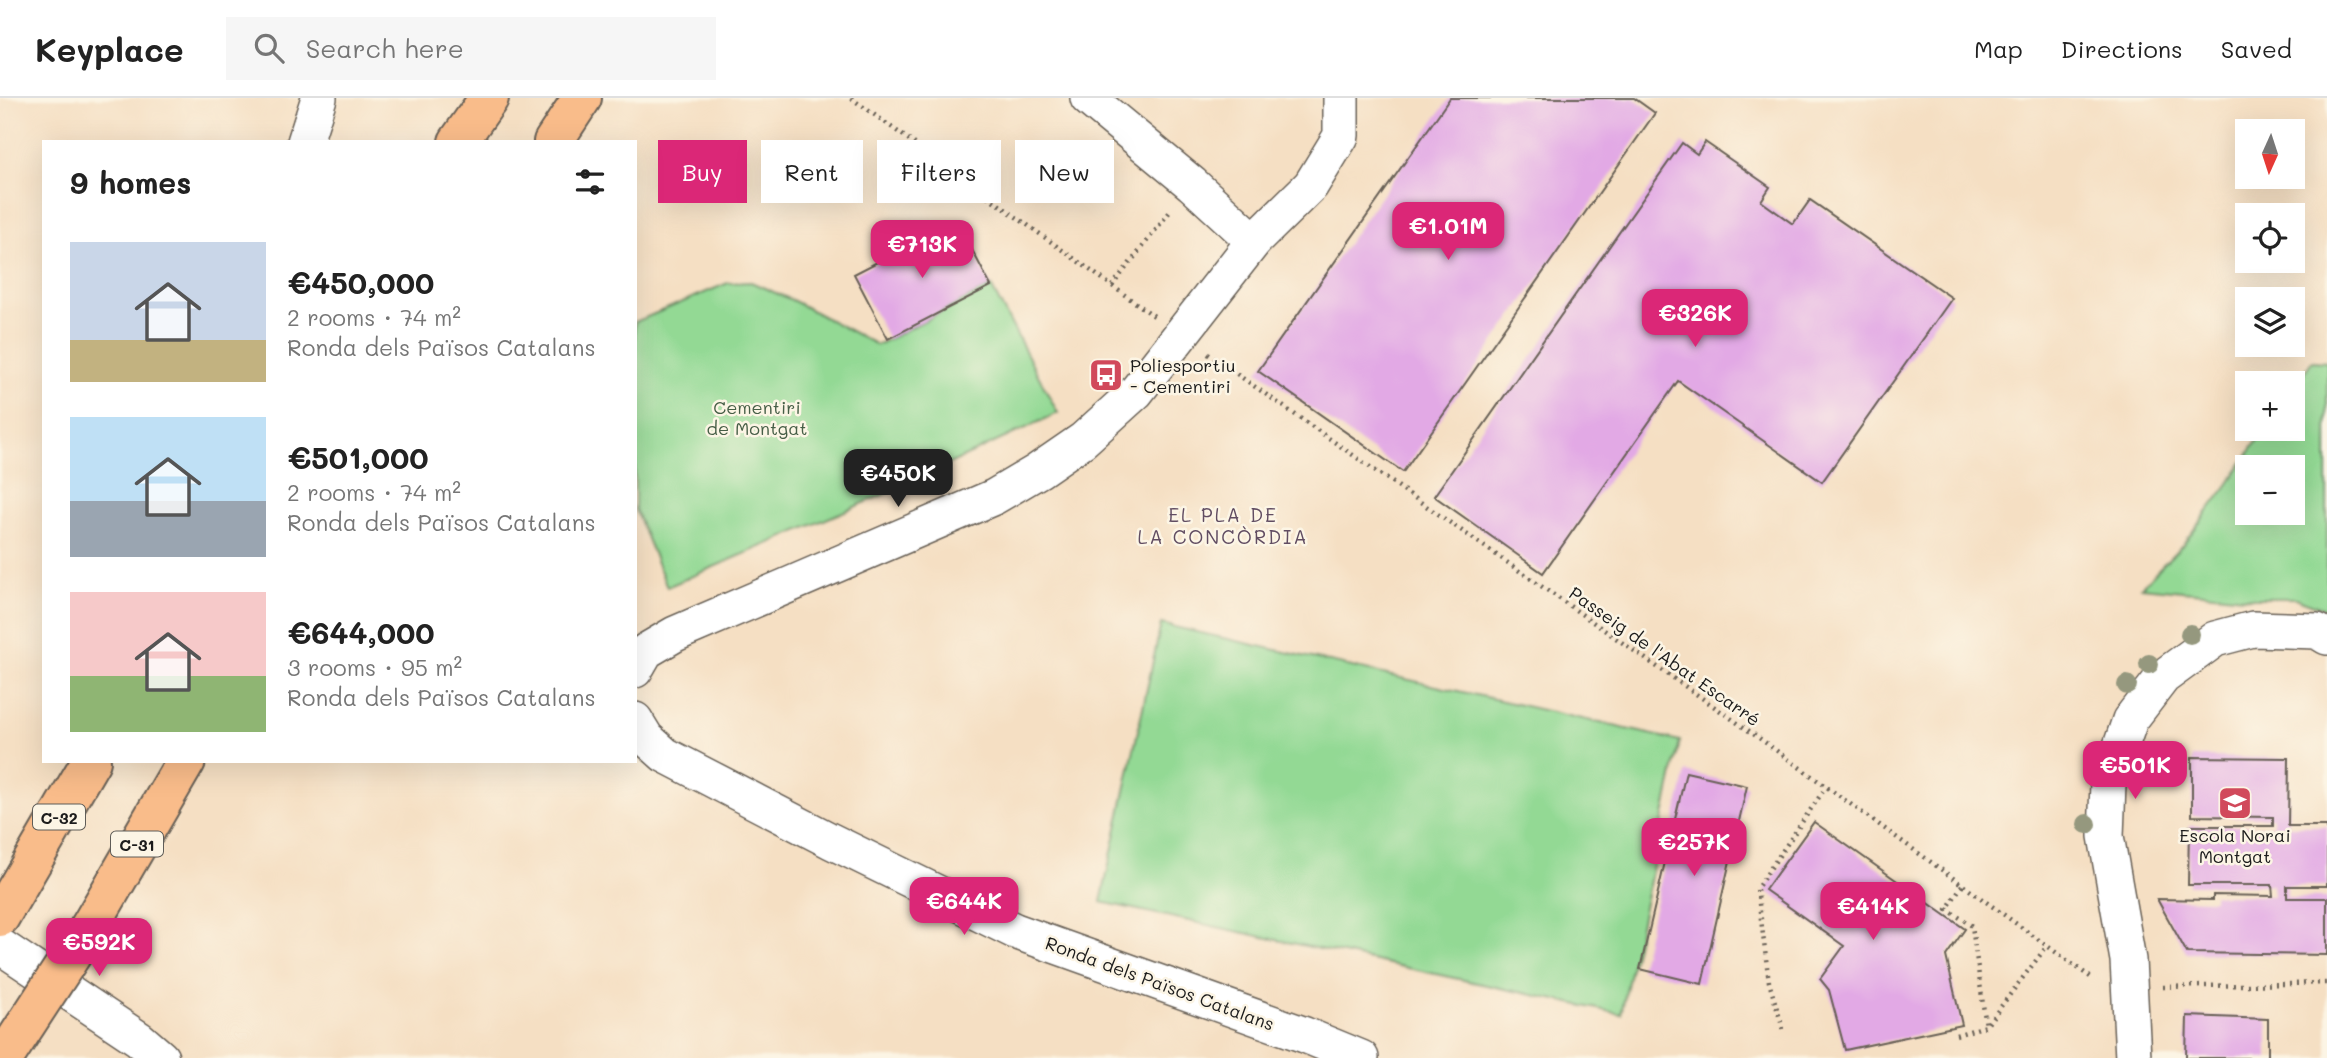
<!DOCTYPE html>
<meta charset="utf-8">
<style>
:root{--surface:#fff;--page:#f6f6f6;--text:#222;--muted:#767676;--line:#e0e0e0;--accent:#db2777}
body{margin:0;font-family:Mali,sans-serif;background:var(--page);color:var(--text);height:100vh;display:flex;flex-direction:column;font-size:26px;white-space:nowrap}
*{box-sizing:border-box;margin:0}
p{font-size:23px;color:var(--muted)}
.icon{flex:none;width:38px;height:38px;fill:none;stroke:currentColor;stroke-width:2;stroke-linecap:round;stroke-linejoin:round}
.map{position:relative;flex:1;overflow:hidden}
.details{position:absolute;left:42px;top:42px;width:595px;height:623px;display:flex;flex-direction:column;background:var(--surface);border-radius:0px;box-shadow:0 7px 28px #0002}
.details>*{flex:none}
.banner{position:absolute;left:658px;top:42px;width:665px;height:63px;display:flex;gap:14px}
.needle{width:46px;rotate:183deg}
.tools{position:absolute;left:2235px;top:21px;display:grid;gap:14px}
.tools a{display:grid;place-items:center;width:70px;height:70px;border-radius:0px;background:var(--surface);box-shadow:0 7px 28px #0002;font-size:35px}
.price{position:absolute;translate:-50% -60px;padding:0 16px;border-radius:14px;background:var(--accent);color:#fff;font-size:23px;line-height:46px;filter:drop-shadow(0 2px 4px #0008)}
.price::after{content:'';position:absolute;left:50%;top:42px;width:21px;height:16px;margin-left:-10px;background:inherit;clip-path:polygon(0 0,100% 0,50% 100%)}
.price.on{background:#222;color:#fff}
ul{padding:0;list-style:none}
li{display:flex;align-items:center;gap:21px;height:175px;padding:0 28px}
li span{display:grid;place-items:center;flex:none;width:196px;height:140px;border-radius:0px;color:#555}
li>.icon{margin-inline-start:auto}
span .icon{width:84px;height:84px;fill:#fffc;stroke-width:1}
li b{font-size:30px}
h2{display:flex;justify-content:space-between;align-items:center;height:84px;padding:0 28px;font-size:30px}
.chip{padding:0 24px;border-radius:0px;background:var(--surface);box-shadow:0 7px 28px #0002;font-size:24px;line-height:63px}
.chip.on{background:var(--accent);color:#fff}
header{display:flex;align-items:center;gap:42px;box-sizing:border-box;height:98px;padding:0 35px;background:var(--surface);border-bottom:2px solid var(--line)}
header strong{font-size:33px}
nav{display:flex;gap:38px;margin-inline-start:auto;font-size:24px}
.search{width:490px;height:63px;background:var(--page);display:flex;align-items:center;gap:18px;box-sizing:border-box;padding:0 24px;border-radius:0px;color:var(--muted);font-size:26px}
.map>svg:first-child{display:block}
</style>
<header>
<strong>Keyplace</strong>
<div class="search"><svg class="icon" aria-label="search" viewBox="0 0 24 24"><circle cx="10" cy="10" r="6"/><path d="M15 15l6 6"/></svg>Search here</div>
<nav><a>Map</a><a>Directions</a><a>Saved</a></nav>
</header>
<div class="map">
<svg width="2327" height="960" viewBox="0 0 2327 960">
<rect width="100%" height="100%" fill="#fcf5e5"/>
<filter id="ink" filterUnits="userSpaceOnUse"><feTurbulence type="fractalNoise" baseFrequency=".0143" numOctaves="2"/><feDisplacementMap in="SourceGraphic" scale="14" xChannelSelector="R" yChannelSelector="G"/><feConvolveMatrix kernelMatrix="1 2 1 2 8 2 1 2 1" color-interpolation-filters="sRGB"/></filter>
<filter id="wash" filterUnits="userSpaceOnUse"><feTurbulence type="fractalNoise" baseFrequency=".00686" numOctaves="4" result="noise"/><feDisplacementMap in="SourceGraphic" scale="28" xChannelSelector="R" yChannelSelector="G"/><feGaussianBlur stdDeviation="1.57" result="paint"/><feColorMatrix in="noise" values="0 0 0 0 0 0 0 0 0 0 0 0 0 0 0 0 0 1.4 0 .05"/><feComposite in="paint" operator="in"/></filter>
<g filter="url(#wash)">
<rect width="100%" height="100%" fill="#f5dfc3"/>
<g fill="#93d994" stroke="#587a58" stroke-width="2" fill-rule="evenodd">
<polygon points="751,184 794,203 877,247 991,188 1058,315 887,395 667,489 635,412 635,224 728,185"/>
<path d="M2312 263 2327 264V512L2295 500H2255L2141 489 2183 446 2228 387 2265 331H2292L2293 291ZM2247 369H2292V415H2247Z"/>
<polygon points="1161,526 1680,643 1621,916 1101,804"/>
</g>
<g id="blocks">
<g fill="#e2a9e5">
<polygon points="1450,0 1634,0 1655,15 1403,374 1258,273"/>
<polygon points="1705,44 1770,89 1761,103 1793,126 1810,102 1952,200 1822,384 1678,283 1543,475 1434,398 1682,45 1697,56"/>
<polygon points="957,123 991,188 888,241 854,176"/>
<polygon points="2192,659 2289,660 2288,728 2327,728 2327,788 2287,788 2287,800 2327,800 2327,857 2187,855 2157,801 2213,802 2213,797 2273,798 2272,787 2188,787 2189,728 2273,728 2273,719 2192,718"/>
<polygon points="1686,674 1747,688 1702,886 1640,871"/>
<polygon points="1814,724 1965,831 1946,858 1962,927 1845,952 1829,892 1820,881 1844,848 1765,792"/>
<polygon points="2187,918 2268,921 2268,960 2186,960"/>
</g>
</g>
</g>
<g filter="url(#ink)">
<use href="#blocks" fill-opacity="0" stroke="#686056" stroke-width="2"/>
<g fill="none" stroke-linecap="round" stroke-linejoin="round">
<g stroke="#686056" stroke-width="38">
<g id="minor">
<polyline points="1088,0 1192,86 1254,143"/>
<polyline points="305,44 319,0"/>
<polyline points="635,572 646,553 675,536 994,399 1038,373 1083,342 1136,294 1254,143 1311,87 1341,38 1341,0"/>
<polyline points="635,622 646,640 665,657 831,743 1015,833 1305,937 1361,960"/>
<polyline points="0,848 139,941 161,960"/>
<polyline points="2133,960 2128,862 2106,738 2108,686 2130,622 2163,579 2215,541 2253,531 2317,533 2327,539"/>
</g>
</g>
<g stroke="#686056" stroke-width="42">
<g id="highway">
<polyline points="458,44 489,0"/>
<polyline points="553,44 582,0"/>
<polyline points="0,819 91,663"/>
<polyline points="89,830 186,663"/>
</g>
</g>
<g stroke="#686056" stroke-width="4.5" stroke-dasharray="2 5" stroke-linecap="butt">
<polyline points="851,0 1154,218"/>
<polyline points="1112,188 1172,111"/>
<polyline points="1208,256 1752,635 2093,881"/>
<polyline points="1962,787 1947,811 1972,828 1986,928"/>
<polyline points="2163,889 2327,885"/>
<polyline points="1783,931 1769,884 1757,790 1826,689"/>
<polyline points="1956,937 1986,928 2047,848"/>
</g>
<use href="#minor" stroke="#fff" stroke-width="35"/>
<use href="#highway" stroke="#f9bc8a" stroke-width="38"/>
<g stroke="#686056" stroke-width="42" stroke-linecap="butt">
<polyline id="highway-bridge" points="4,960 89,830"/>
</g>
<use href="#highway-bridge" stroke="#f9bc8a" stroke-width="38"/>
</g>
<g fill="#95987e">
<circle cx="2190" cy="536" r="10"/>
<circle cx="2149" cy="566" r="10"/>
<circle cx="2127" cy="587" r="10"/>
<circle cx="2087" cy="726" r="10"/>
</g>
</g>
<defs>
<g id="bus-square" transform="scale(1.75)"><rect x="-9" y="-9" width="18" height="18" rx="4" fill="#d1495b" stroke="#fcf5e5"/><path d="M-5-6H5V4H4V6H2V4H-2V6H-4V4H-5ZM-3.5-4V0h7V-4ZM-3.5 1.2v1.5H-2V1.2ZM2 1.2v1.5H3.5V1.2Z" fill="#fff"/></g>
<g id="school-square" transform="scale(1.75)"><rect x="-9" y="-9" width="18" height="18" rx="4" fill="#d1495b" stroke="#fcf5e5"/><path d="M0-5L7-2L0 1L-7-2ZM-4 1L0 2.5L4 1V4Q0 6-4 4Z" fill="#fff"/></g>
</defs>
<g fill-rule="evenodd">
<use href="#bus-square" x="1106" y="277"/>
<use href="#school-square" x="2235" y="705"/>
</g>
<g text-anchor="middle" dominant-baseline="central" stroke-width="5" stroke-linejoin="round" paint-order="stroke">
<g fill="#fcf5e5" stroke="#5f5d58" stroke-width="2">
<rect x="33" y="706.5" width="52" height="25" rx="5"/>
<rect x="111" y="733.5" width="52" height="25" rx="5"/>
</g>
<g font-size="16" font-weight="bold" fill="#1c1c1c">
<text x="59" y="719">C-32</text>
<text x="137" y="746">C-31</text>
</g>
<g font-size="18" fill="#1c1c1c" stroke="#fcf5e5" text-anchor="start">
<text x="1130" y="267">Poliesportiu<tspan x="1130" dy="21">- Cementiri</tspan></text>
<text x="2235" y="737" text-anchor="middle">Escola Norai<tspan x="2235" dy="21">Montgat</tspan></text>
</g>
<g font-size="18" fill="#465e46" stroke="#fcf5e5">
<text x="757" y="309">Cementiri<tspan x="757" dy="21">de Montgat</tspan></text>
</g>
<g font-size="18" fill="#1c1c1c" stroke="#fcf5e5">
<text transform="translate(1665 558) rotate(35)">Passeig de l'Abat Escarré</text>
<text transform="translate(1160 885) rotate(20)">Ronda dels Països Catalans</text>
</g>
<g font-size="19" letter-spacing="2" fill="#614d62" stroke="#fcf5e5">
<text x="1223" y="416">EL PLA DE<tspan x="1223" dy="22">LA CONCÒRDIA</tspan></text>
</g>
</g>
</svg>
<div class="tools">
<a><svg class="needle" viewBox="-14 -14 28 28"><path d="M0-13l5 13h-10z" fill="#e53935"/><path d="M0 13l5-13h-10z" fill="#767676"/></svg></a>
<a><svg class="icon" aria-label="locate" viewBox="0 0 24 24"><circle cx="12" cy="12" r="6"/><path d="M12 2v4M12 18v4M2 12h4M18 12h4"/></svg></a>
<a><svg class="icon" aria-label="layers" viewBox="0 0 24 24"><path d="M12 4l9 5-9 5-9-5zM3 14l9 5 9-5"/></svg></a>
<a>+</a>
<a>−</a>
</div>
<b class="price" style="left:1448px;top:164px">€1.01M</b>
<b class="price" style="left:922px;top:182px">€713K</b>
<b class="price" style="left:1695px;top:251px">€326K</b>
<b class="price on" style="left:898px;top:411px">€450K</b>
<b class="price" style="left:2135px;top:703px">€501K</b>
<b class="price" style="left:1694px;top:780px">€257K</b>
<b class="price" style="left:964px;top:839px">€644K</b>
<b class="price" style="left:1873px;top:844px">€414K</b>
<b class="price" style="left:99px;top:880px">€592K</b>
<div class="banner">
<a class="chip on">Buy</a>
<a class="chip">Rent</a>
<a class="chip">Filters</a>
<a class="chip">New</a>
</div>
<section class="details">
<h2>9 homes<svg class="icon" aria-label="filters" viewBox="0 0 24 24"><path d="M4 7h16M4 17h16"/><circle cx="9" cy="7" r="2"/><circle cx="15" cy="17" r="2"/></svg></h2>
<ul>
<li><span style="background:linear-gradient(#c9d6e8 70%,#c2b280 0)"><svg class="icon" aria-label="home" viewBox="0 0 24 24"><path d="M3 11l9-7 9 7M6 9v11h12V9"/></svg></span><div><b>€450,000</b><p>2 rooms · 74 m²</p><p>Ronda dels Països Catalans</p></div></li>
<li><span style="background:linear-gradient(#bfe0f5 60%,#9aa5b1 0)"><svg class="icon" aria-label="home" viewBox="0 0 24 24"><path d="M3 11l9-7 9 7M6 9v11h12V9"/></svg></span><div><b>€501,000</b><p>2 rooms · 74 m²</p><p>Ronda dels Països Catalans</p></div></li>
<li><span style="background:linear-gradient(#f6c9c9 60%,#8fb573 0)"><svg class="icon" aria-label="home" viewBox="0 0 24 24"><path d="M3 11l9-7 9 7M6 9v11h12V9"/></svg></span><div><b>€644,000</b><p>3 rooms · 95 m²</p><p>Ronda dels Països Catalans</p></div></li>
</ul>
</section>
</div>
